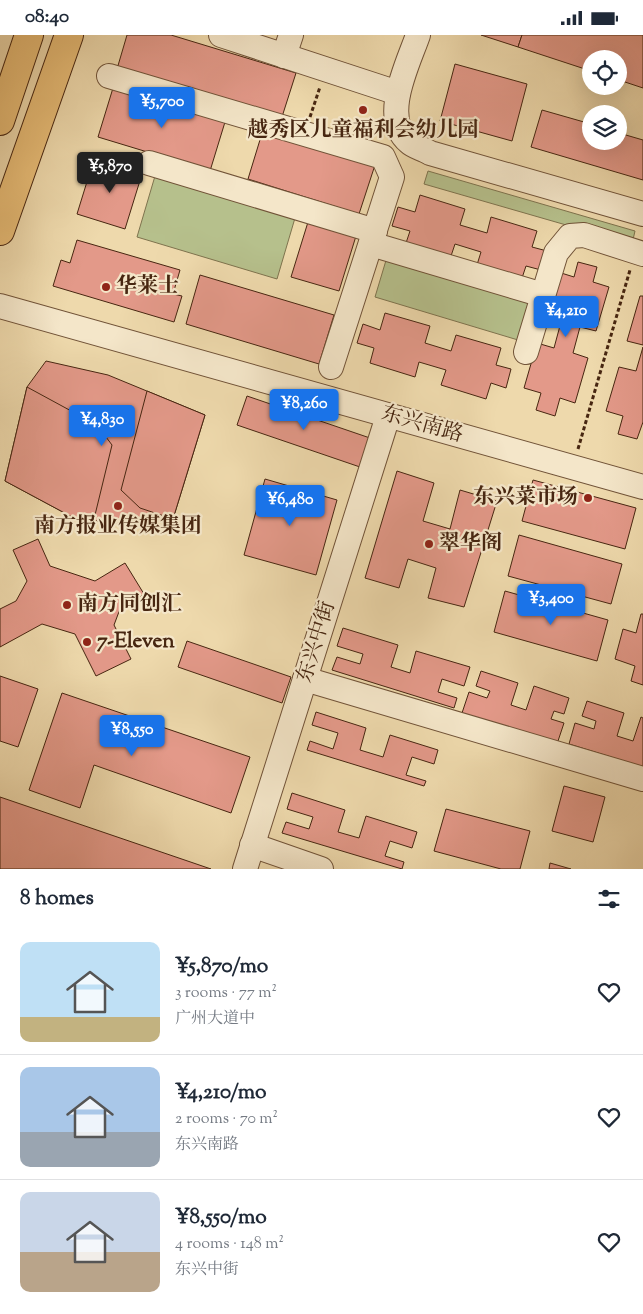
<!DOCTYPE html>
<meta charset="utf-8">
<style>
:root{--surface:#fff;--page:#f2f2f3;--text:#1f2937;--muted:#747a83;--line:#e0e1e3;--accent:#1a73e8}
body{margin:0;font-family:"Sorts Mill Goudy","Noto Serif SC",serif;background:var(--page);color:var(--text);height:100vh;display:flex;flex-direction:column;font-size:19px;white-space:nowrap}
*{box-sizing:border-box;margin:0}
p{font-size:16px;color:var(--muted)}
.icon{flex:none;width:28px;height:28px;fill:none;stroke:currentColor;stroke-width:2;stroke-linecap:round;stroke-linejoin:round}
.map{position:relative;height:834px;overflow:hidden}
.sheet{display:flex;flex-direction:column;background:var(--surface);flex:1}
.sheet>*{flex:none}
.controls{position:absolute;left:582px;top:15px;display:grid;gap:10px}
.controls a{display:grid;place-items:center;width:45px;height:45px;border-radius:50%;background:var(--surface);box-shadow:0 5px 20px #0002;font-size:25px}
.price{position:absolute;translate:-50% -42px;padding:0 11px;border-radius:5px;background:var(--accent);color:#fff;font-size:16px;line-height:32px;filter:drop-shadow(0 1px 2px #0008)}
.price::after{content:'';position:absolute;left:50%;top:30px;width:15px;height:11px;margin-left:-8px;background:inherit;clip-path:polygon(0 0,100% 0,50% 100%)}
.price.on{background:#222;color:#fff}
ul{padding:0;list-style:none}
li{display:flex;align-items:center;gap:15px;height:125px;padding:0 20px}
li+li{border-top:1px solid var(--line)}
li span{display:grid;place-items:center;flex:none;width:140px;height:100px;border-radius:10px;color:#555}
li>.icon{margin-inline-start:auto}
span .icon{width:60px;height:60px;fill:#fffc;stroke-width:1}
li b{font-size:21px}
h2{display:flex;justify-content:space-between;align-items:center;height:60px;padding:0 20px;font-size:21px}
.status{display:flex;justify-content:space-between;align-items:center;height:35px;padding:0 25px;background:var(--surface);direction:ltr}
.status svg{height:14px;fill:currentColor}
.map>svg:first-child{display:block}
</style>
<div class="status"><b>08:40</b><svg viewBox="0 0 49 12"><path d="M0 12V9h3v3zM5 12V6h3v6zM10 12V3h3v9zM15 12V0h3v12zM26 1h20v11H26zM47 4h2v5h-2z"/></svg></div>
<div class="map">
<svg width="643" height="834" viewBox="0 0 643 834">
<rect width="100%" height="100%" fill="#eed9ac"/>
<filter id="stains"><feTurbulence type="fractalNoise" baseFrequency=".004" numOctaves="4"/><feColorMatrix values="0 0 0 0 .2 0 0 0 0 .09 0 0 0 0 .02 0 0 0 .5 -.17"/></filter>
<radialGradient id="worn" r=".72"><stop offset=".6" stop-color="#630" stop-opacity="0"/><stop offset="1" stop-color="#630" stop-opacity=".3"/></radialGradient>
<g fill="#b6c08c" stroke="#7e734e">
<polygon points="428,136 635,196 632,209 424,149"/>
<polygon points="155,141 295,183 277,244 137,202"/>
<polygon points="387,222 530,265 518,305 375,262"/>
</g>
<g fill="#e39989" stroke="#472611">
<polygon points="127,0 171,0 296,38 281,85 117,34"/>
<polygon points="481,0 522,0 518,12"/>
<polygon points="522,0 643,0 643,53 619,45 619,24 591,24 591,36 518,12"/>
<polygon points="455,29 527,49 512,106 440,86"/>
<polygon points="113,53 225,87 210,136 98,102"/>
<polygon points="542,75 591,89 591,106 619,106 619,98 643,105 643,145 531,112"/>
<polygon points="263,95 375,130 359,179 248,144"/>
<polygon points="94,124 142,139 125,194 77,179"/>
<polygon points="420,160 465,174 460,190 487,198 491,182 537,196 532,212 547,216 541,235 526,231 521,246 476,233 481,217 455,209 450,224 405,211 410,196 392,191 398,172 415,177"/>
<polygon points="308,187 356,201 339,256 291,242"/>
<polygon points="77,205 180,235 173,259 182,261 174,287 53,251 61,225 70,228"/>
<polygon points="578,227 597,232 593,247 609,252 596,296 580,292 573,318 588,323 575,368 560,363 555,381 536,375 541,358 524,353 537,308 554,313 561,287 545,282 558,237 574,242"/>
<polygon points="200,240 334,280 319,329 186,289"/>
<polygon points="640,261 643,261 643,310 627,306"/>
<polygon points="385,278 430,291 425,308 451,316 456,300 501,313 496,330 511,334 506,353 491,348 486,364 441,350 446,335 419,327 415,342 370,328 374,313 357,308 363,289 380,295"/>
<polygon points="643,312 643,387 637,404 618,399 623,381 606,376 619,332 636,336"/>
<polygon points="46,326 108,340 205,380 173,484 130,490 74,483 5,446 27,352"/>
<polygon points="27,352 97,390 112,410 95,480 74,483 5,446"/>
<polygon points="147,356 205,380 173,484 140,473 121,455"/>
<polygon points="247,361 370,403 360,432 237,390"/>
<polygon points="397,436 434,448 423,486 450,494 460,455 497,466 464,572 428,563 436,533 408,524 399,553 365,543"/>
<polygon points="265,444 337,465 316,540 244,520"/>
<polygon points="533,445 636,473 625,514 522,486"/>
<polygon points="519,500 622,529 611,569 508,541"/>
<polygon points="38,504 50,531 95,546 125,528 144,559 120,574 114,590 131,624 96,641 75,599 42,589 0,612 0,574 16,566 27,546 13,515"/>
<polygon points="505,556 608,585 597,626 494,597"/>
<polygon points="641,579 643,579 643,650 631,646 635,631 615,624 623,594 636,598"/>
<polygon points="343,593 398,610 391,632 410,638 416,616 470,632 464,651 442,644 438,657 457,663 454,673 332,635 337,622 360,629 363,619 337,611"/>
<polygon points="187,606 291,642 282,668 178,632"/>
<polygon points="481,636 518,648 511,670 526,675 534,651 569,663 564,679 554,676 551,684 564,688 557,709 462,678 469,657 487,663 490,656 476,651"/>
<polygon points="0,641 38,654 18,712 0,706"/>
<polygon points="62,658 250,722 231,778 94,730 80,773 29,755"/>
<polygon points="587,666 624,678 617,701 633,706 641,682 643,683 643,732 569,709 575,688 594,694 596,686 582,681"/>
<polygon points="316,677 366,693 360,715 383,722 390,700 438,715 434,729 412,722 406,740 426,746 424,751 307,715 310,706 333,714 338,698 312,690"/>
<polygon points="564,751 605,762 593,807 552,796"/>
<polygon points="292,758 345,775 338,797 359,803 366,781 417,797 412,813 390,806 385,821 404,827 402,834 282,798 286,787 309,794 313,782 287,774"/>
<polygon points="0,762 211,834 0,834"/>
<polygon points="446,774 530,796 520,834 501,834 434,816"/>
<polygon points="550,828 571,834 549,834"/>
</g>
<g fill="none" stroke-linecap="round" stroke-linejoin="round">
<g stroke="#715338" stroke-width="26">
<g id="minor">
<polyline points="221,0 398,58"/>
<path d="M418 0C408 29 380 83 409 107 414 112 424 114 430 118L643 179"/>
<polyline points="284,21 291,0"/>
<polyline points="109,41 383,122 392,142 331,332"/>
<polyline points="149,128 375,196"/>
<polyline points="371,209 543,260"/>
<polyline points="0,271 643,452"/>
<polyline points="526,317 556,218 570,201 584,200 643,219"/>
<polyline points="305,644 643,744"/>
<polyline points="252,810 321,834"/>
<polyline points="245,834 388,381"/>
</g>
</g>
<g stroke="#472611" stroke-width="30">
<polyline id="major" points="0,196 69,0"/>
</g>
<g stroke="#472611" stroke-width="30">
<polyline id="highway" points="0,86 29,0"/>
</g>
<g stroke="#472611" stroke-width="3" stroke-dasharray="4 2.5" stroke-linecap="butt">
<polyline points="310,82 320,52"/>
<polyline points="578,414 630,235"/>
</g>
<use href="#minor" stroke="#f4e6c9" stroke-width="24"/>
<use href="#major" stroke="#e7bc76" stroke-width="28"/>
<use href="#highway" stroke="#e7bc76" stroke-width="28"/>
</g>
<g fill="#8f2418" stroke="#f4e6c9" stroke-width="2">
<circle cx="363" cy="75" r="5"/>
<circle cx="106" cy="252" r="5"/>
<circle cx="588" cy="463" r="5"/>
<circle cx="118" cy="471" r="5"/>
<circle cx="429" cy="509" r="5"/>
<circle cx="67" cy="570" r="5"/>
<circle cx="87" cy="607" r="5"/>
</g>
<g text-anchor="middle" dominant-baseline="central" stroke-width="4.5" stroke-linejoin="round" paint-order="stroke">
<g font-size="21" font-weight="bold" fill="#472611" stroke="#f4e6c9" text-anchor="start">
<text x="363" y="96" text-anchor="middle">越秀区儿童福利会幼儿园</text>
<text x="116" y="252">华莱士</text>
<text x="578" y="463" text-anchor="end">东兴菜市场</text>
<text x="118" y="492" text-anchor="middle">南方报业传媒集团</text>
<text x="439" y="509">翠华阁</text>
<text x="77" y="570">南方同创汇</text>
<text x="97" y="607">7-Eleven</text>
</g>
<g font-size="21" fill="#472611" stroke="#f4e6c9">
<text transform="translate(422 390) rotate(16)">东兴南路</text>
<text transform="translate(317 607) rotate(-73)">东兴中街</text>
</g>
</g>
<rect width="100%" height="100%" filter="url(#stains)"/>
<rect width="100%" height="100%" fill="url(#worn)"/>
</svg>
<div class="controls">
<a><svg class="icon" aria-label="locate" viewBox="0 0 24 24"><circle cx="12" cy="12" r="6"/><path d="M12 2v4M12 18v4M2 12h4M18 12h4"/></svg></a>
<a><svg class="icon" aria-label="layers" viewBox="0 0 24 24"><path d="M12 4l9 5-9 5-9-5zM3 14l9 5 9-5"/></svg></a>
</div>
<b class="price" style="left:162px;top:94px">¥5,700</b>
<b class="price on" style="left:110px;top:159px">¥5,870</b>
<b class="price" style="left:566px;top:303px">¥4,210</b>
<b class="price" style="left:304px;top:396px">¥8,260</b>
<b class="price" style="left:102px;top:412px">¥4,830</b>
<b class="price" style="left:290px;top:492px">¥6,480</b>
<b class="price" style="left:551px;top:591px">¥3,400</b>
<b class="price" style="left:132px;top:722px">¥8,550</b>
</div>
<section class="sheet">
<h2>8 homes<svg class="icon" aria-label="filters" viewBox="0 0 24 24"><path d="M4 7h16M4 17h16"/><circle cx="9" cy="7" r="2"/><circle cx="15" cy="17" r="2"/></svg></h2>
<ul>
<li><span style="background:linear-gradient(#bfe0f5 75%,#c2b280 0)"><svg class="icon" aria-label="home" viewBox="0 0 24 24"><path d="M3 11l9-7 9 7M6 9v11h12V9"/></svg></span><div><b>¥5,870/mo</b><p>3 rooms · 77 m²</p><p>广州大道中</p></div><svg class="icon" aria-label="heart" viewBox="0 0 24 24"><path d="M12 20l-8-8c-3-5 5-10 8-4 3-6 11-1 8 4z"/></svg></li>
<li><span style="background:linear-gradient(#a9c7e8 65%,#9aa5b1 0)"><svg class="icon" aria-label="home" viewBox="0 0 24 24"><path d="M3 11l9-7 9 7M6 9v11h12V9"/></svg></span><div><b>¥4,210/mo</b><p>2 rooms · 70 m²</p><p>东兴南路</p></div><svg class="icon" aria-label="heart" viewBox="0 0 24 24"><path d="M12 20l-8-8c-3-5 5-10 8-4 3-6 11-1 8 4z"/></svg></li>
<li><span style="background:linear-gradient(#c9d6e8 60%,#b9a48a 0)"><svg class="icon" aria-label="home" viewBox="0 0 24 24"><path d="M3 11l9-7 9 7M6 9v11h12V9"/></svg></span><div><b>¥8,550/mo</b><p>4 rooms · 148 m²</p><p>东兴中街</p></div><svg class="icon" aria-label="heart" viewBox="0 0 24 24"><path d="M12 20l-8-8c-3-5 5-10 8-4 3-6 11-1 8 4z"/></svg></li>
</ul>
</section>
